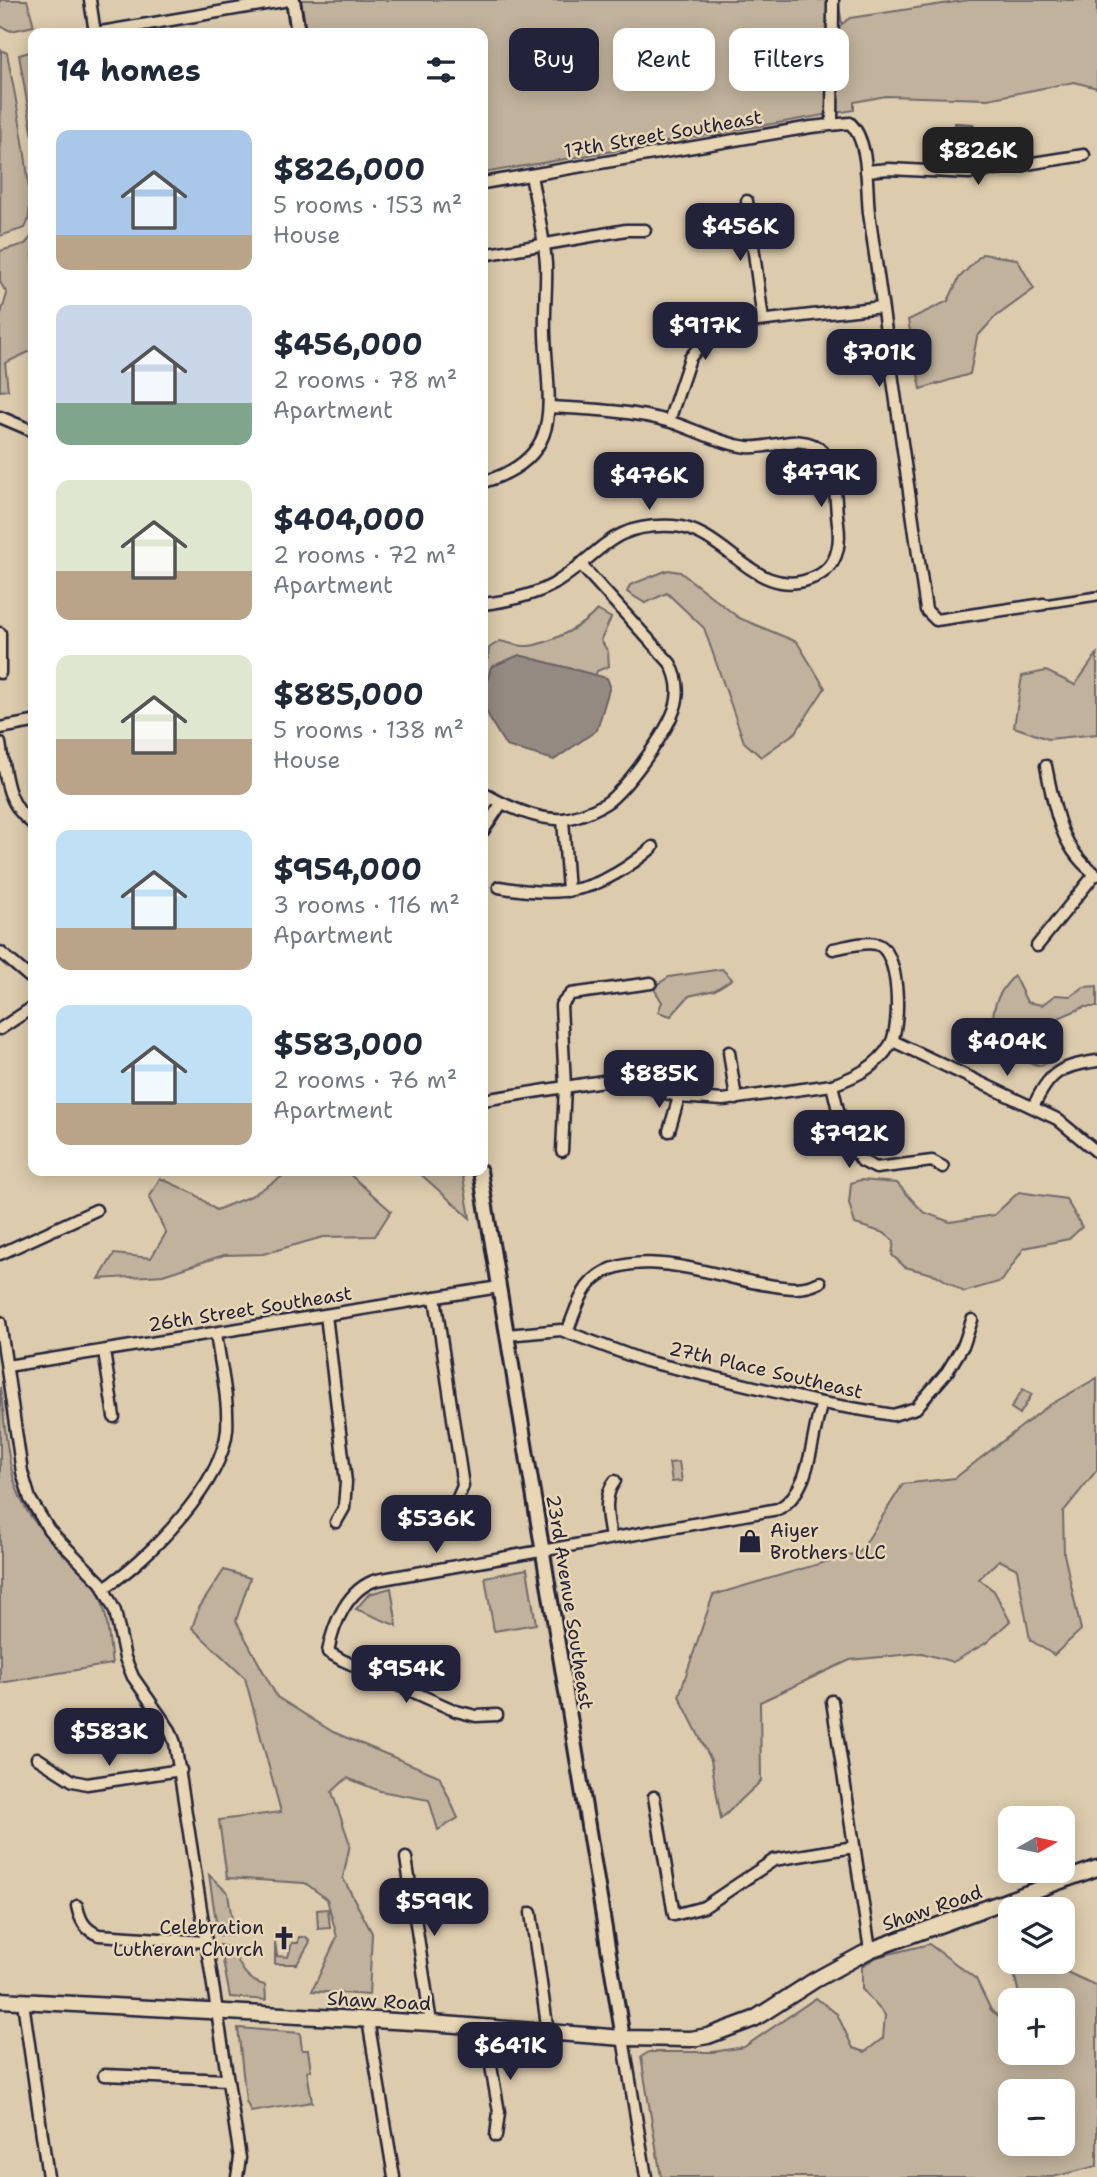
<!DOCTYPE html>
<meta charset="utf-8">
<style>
:root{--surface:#fff;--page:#f6f6f7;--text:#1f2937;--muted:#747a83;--accent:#22223b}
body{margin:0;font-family:"Shantell Sans",sans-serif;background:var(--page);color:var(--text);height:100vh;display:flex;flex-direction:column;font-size:26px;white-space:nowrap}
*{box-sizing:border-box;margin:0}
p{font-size:23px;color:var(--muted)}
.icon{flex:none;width:38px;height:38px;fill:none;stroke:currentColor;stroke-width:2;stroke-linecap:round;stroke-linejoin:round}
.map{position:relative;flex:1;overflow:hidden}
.panel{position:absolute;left:28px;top:28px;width:460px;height:1148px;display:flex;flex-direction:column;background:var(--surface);border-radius:14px;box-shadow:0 4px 18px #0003}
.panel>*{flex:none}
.top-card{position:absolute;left:509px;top:28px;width:481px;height:63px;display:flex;gap:14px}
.needle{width:46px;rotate:81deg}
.buttons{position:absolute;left:998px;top:1806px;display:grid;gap:14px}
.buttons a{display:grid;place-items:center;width:77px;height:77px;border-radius:14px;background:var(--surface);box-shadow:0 4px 18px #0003;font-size:35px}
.price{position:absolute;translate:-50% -60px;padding:0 16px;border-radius:14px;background:var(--accent);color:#fff;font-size:23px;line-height:46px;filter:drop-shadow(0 2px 4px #0008)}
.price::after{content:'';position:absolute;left:50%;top:42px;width:21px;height:16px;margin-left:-10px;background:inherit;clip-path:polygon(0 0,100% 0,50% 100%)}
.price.on{background:#222;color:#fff}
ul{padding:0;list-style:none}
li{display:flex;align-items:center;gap:21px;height:175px;padding:0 28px}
li span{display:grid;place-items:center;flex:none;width:196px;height:140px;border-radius:14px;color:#555}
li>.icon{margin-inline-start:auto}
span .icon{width:84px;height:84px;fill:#fffc;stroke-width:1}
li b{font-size:30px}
h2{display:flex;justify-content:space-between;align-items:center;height:84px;padding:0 28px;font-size:30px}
.chip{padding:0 24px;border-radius:14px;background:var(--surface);box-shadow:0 4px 18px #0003;font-size:24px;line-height:63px}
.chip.on{background:var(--accent);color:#fff}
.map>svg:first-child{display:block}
</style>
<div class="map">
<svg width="1097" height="2177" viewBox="0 0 1097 2177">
<rect width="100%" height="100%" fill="#dccbad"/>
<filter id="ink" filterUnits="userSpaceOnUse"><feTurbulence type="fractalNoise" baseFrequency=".0143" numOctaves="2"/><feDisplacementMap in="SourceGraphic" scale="14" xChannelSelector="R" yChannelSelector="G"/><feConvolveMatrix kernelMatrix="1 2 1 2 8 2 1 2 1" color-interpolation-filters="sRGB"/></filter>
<g filter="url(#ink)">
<g fill="#c0b29c" stroke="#716a6c" stroke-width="2" fill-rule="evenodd">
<polygon points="0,0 27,0 34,26 11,31 0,26"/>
<polygon points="299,0 838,0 842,24 850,18 969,0 1097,0 1097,88 1074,82 988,99 886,96 854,102 854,110 483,173 483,33 304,33"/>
<path d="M1 50 7 53C12 81 40 210 25 228L0 236Z"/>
<polygon points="33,51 33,137 19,55"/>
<polygon points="33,235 33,350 5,363 8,390 0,391 0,317 7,294 0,282 0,251 25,244"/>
<polygon points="982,254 1017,259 1034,289 994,318 977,337 970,374 921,389 908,320 948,301 959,278"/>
<polygon points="668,570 680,572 739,618 797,642 825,688 796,732 761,757 744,742 704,628 667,593 645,603 627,592 630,585"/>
<path d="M597 610 611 618 601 640 608 652 609 666 597 671 595 676 585 674 483 694V664L488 658 489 648 500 641C509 643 520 647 528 646 549 644 584 626 597 610Z"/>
<polygon points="1097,654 1097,734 1048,739 1014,727 1022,676 1046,671 1075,685"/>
<polygon points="722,969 732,979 715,990 689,996 671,1016 658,1012 662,1002 653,987 669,977"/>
<path d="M1014 976 1027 1002 1042 1005 1055 995 1071 996 1084 987 1097 986V1007H1084L1042 1025 1055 1058 1041 1066 1028 1062 1020 1042 1006 1045 994 1036C990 1011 996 994 1014 976Z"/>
<polygon points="291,1171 346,1171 391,1211 375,1236 323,1237 263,1254 224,1255 163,1275 99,1279 114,1254 151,1258 166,1233 149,1198 160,1178 195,1194 216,1210 251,1196"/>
<polygon points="417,1171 462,1171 470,1218"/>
<polygon points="860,1180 897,1183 923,1212 950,1222 994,1215 1019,1192 1066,1199 1082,1227 1069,1239 1024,1248 1002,1281 964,1292 936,1275 905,1267 892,1255 894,1241 884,1233 855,1224 849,1203 851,1183"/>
<polygon points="1097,1378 1097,1470 1063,1512 1064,1554 1081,1630 1054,1655 1030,1640 1017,1569 999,1560 979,1579 994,1591 1010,1621 986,1643 953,1662 922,1653 850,1660 760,1702 761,1781 721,1819 711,1760 679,1696 713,1595 860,1552 903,1484 955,1478 1048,1406"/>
<path d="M0 1387C6 1426 6 1473 25 1507 41 1537 71 1551 90 1577 108 1603 108 1634 112 1664L0 1683Z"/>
<polygon points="1023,1389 1032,1394 1020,1414 1011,1408"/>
<polygon points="679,1462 682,1481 672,1482 669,1463"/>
<polygon points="527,1569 536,1624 494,1631 485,1577"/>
<polygon points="224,1570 250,1578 236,1621 277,1697 333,1732 439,1776 458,1818 438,1830 429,1800 380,1791 347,1778 332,1792 350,1844 343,1878 372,1933 369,1995 312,1991 337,1937 327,1899 305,1883 227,1878 219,1820 281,1812 245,1678 192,1628 199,1608"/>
<polygon points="391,1588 397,1626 356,1609 369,1594"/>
<polygon points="209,1875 228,1893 234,1933 231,1936 218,1935"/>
<polygon points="1044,1898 1050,1899 1051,1909 1010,1909 1010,1951 1002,1914 1006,1909"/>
<polygon points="328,1909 330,1928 318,1929 317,1910"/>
<polygon points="299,1937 306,1937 310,1942 297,1964 275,1964 275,1942 277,1956 288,1957 292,1943 298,1943"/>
<path d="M929 1944 976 1979 991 2010 1007 2022 1010 2020V2053H1062V2000H1020L1012 1962H1057L1058 1968 1097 1986V2166L1053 2177H661L641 2057 649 2052H713L744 2047 816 1998 837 2014 853 2048 865 2052 883 2038 885 2015 862 1989V1966L877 1957ZM1010 2091H1062V2144H1010Z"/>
<path d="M220 1945 231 1948C238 1961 245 1982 265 1985L266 2000 230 1997Z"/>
<polygon points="238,2028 300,2033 302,2050 308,2050 311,2070 307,2071 312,2102 251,2112 246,2101"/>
</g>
<g fill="#958a81" stroke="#676065" stroke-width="2">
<polygon points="955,123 973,124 979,137 977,142 947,140 946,133 953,133"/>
<path d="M519 655 607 678 610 686 597 730 554 760 506 746C484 709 479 709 491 667Z"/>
</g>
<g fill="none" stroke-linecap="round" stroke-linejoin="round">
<g stroke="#22223b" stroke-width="12">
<polyline id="pedestrian" points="1044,604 1097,596"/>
</g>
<g stroke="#22223b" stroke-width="15">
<g id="minor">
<polyline points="90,0 95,33 289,0"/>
<polyline points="832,124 833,0"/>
<polyline points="866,171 889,169 969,173 1084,155"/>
<path d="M483 183 811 127 850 123C870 142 866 187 869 213L926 610 936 620 1044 604"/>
<polyline points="747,201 763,320"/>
<polyline points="483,255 626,230 645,230"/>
<polyline points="0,417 33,431"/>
<polyline points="669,421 690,358 706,338 716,331 740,323 882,307"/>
<path d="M483 482C568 457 547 400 545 334 544 310 547 287 546 264 544 234 536 204 531 175"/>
<path d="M483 604C507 601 533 596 554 584 601 555 608 523 673 526 727 529 756 604 815 577 837 567 841 546 838 524 835 504 837 468 823 452 803 430 772 450 747 447 722 444 696 430 671 422 634 411 590 409 551 407"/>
<polyline points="0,633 0,673"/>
<polyline points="0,728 33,722"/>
<path d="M0 743C5 774 6 805 33 824"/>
<path d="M1046 766C1054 806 1060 850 1097 875"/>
<path d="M483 793C506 806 537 821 564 819 578 817 598 809 609 801 629 784 674 725 677 699 679 687 676 674 670 663L580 564"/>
<polyline points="483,811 490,797"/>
<polyline points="563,819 568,891"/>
<polyline points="483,831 501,804"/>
<path d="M499 887C566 899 601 891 653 847"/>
<polyline points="1037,946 1095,874"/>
<polyline points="0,952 33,980"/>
<polyline points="0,1029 33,1007"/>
<polyline points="893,1041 1057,1119 1097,1152"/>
<polyline points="729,1052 736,1099"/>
<polyline points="832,1085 844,1135 862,1161 876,1168 932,1161 943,1167"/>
<path d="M483 1100 603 1081 636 1083 679 1097 723 1100 832 1085C855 1077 877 1067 890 1045 901 1028 901 949 876 944 864 941 845 947 833 949"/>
<path d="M1033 1107C1050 1072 1058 1067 1097 1061"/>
<polyline points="669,1131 679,1097"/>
<polyline points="562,1151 565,1086 561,1005 571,994 651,983"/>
<polyline points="0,1254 96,1210"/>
<polyline points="435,1297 463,1486 456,1502"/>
<polyline points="326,1315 346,1482 344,1508 336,1522"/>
<polyline points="0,1322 22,1472 30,1499 49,1530 101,1583 115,1611 125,1658 133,1677 170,1730 175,1743 240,2158 237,2177"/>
<path d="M567 1332C573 1318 578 1299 587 1287 623 1240 713 1276 762 1284 783 1287 800 1292 820 1282"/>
<polyline points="507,1335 561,1330 645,1361 822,1403 893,1415 916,1408 947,1372 964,1344 972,1320"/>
<polyline points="104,1351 114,1417"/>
<polyline points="7,1366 499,1287"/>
<path d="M611 1538C608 1519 602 1497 615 1481"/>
<path d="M104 1588C148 1560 222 1484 227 1430 229 1398 220 1364 216 1333"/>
<polyline points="832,1701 870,1950"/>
<path d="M497 1715 476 1716 456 1711 342 1660 328 1652C333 1624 348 1588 377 1580L778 1509C813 1490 810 1437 822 1403"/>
<polyline points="37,1758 73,1781 87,1784 181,1770"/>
<polyline points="654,1797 674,1915 704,1907 774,1860 854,1847"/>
<polyline points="406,1858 431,2023"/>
<path d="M77 1906C80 1920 85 1930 99 1935L206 1942"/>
<polyline points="531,1913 548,2032"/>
<polyline points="23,2002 48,2177"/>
<polyline points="368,2020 394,2177"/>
<polyline points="484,2026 499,2112 496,2136"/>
<polyline points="623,2038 646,2177"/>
<polyline points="104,2075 228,2080"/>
</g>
</g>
<g stroke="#22223b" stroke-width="18">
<g id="tertiary">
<polyline points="293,0 298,33"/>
<polyline points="480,1171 623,2038"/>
</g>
</g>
<g stroke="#22223b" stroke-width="19">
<polyline id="secondary" points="0,2000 431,2023 623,2038 691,2039 708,2036 754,2019 815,1980 870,1950 1097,1868"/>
</g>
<use href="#pedestrian" stroke="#e8d6b4" stroke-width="7"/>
<use href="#minor" stroke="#e8d6b4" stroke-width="10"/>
<use href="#tertiary" stroke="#e8d6b4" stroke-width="12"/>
<use href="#secondary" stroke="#e8d6b4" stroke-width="14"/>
</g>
</g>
<defs>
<g id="shop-bare" transform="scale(1.89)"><path d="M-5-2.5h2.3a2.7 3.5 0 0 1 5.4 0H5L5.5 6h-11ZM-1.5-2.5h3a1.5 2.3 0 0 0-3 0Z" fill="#22223b" stroke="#e8d6b4" stroke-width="2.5" paint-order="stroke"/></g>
<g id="church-bare" transform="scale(1.89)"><path d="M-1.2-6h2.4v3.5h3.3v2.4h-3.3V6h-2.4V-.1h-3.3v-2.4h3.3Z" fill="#22223b" stroke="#e8d6b4" stroke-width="2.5" paint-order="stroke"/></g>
</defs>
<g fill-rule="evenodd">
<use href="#shop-bare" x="750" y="1541"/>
<use href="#church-bare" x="284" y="1938"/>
</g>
<g text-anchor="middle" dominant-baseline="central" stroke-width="5" stroke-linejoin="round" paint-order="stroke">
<g font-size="19" fill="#22223b" stroke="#e8d6b4">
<text transform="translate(663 134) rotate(-10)">17th Street Southeast</text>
<text transform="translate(250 1309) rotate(-9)">26th Street Southeast</text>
<text transform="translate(766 1370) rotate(13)">27th Place Southeast</text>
<text transform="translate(570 1602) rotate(81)">23rd Avenue Southeast</text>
<text transform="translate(932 1908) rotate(-19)">Shaw Road</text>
<text transform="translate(379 2001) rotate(3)">Shaw Road</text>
</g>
<g font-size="19" fill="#22223b" stroke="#e8d6b4" text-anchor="start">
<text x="770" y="1530">Aiyer<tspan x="770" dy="22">Brothers LLC</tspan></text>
<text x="264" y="1927" text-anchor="end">Celebration<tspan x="264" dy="22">Lutheran Church</tspan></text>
</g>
</g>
</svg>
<div class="buttons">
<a><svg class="needle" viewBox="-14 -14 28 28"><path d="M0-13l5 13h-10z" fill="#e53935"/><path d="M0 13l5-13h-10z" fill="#747a83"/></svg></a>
<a><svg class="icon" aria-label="layers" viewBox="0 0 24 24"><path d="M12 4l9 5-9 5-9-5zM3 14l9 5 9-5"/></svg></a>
<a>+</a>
<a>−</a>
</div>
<b class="price on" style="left:978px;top:187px">$826K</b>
<b class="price" style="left:740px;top:263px">$456K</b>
<b class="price" style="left:705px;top:362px">$917K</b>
<b class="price" style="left:879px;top:389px">$701K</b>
<b class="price" style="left:821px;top:509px">$479K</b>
<b class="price" style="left:649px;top:512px">$476K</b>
<b class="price" style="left:1007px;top:1078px">$404K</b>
<b class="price" style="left:659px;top:1110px">$885K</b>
<b class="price" style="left:849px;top:1170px">$792K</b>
<b class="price" style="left:436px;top:1555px">$536K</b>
<b class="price" style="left:406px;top:1705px">$954K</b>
<b class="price" style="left:109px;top:1768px">$583K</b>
<b class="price" style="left:434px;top:1938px">$599K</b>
<b class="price" style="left:510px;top:2082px">$641K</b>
<div class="top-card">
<a class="chip on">Buy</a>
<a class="chip">Rent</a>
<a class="chip">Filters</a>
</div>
<section class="panel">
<h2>14 homes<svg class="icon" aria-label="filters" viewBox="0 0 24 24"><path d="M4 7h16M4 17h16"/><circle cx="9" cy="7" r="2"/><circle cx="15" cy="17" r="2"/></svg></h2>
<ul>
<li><span style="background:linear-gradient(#a9c7e8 75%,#b9a48a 0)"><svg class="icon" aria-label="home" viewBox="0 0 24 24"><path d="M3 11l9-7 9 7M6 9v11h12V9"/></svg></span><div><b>$826,000</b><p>5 rooms · 153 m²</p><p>House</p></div></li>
<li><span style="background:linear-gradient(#c9d6e8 70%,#7fa58c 0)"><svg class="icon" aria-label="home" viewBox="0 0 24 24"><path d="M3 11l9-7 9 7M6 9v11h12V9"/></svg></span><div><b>$456,000</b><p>2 rooms · 78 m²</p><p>Apartment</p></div></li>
<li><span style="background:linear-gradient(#dfe7d0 65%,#b9a48a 0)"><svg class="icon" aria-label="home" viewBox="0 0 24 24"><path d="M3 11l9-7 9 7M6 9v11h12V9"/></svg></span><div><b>$404,000</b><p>2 rooms · 72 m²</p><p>Apartment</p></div></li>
<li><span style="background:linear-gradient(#dfe7d0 60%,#b9a48a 0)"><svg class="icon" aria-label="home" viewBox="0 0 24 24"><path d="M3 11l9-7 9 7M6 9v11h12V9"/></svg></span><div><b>$885,000</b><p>5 rooms · 138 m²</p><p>House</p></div></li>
<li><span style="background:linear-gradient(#bfe0f5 70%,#b9a48a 0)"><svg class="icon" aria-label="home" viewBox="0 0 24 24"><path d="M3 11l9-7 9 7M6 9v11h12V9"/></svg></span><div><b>$954,000</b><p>3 rooms · 116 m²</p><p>Apartment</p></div></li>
<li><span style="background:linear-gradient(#bfe0f5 70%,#b9a48a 0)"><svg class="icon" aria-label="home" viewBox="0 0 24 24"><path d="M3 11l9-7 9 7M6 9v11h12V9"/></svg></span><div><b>$583,000</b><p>2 rooms · 76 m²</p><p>Apartment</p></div></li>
</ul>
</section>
</div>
